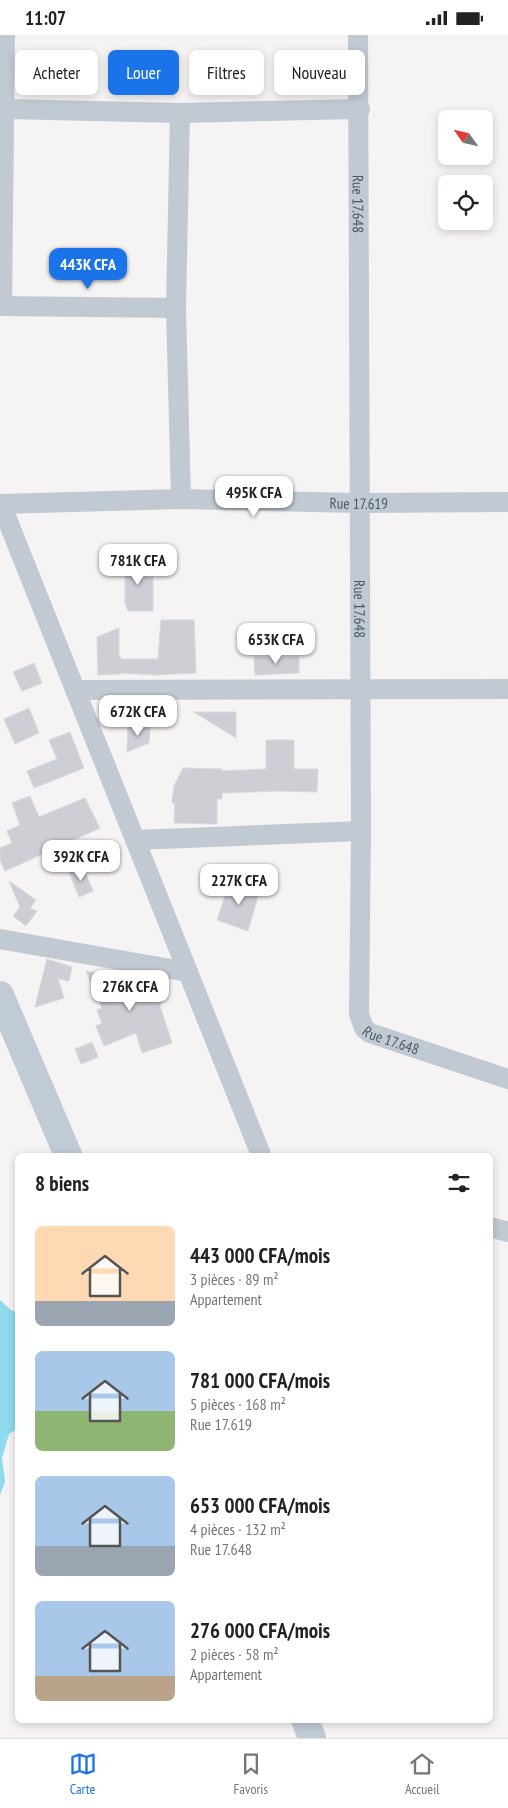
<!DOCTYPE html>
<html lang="fr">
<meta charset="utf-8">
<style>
:root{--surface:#fff;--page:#f2f2f2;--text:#222;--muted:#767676;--line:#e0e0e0;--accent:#1a73e8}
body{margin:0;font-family:"PT Sans Narrow",sans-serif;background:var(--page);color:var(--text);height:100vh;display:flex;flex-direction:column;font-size:19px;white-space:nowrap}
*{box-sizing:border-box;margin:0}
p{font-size:16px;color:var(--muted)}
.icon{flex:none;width:28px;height:28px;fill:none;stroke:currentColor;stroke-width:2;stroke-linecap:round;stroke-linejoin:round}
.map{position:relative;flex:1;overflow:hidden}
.drawer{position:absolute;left:15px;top:1118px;width:478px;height:570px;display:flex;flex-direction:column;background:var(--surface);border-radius:8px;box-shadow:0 2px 8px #0003}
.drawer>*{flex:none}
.top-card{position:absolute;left:15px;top:15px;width:479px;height:45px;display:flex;gap:10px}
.needle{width:32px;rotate:304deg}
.controls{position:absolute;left:438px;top:75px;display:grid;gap:10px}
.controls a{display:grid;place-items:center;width:55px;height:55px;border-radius:8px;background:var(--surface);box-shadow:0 2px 8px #0003;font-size:25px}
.price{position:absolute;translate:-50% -42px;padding:0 11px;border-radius:10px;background:#fff;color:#222;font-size:16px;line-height:32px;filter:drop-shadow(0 1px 2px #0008)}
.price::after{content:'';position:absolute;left:50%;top:30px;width:15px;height:11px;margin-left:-8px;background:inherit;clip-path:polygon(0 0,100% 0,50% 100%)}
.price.current{background:var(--accent);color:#fff}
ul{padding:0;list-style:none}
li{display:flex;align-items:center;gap:15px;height:125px;padding:0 20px}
li span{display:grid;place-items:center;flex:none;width:140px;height:100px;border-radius:8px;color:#555}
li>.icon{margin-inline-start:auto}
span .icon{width:60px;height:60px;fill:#fffc;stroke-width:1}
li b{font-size:21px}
h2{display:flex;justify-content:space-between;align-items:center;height:60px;padding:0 20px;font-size:21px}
.tag{padding:0 18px;border-radius:8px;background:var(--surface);box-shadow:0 2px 8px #0003;font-size:18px;line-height:45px}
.tag.current{background:var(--accent);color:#fff}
.status{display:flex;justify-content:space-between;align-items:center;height:35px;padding:0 25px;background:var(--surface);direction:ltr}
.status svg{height:14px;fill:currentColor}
.dock{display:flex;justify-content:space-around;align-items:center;height:70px;border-top:1px solid var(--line);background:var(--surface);font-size:14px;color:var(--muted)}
.dock a{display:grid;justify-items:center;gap:2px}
.dock .current{color:var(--accent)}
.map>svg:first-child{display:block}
</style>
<div class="status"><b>11:07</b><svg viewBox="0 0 49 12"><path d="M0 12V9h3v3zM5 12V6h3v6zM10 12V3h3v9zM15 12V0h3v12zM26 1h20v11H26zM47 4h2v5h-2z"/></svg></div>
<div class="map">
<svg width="508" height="1703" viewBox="0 0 508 1703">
<rect width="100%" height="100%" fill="#f5f3f3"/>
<polygon fill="#90daee" points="0,1265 11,1275 18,1277 17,1394 9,1399 2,1423 5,1447 0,1460"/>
<g fill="#cdcfd5" stroke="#d7d9de">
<polygon points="125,520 143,520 142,542 153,542 153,576 128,576 125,568"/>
<polygon points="161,585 194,585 196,638 155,640 121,638 121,639 98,640 97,602 119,593 119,622 121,622 121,624 158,624"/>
<polygon points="254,622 299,622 299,638 255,640"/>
<polygon points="34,628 42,648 22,656 13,637"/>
<polygon points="29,673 39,698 15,709 4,684"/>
<polygon points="194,677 236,677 236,703"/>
<polygon points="128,691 150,692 149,708 127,717"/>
<polygon points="70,697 84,733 34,753 27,736 57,724 49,705"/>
<polygon points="266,705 294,705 294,734 318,734 317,757 278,756 222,758 222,764 217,764 217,789 174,788 175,768 172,768 174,751 183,733 222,734 222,736 266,734"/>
<polygon points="30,761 39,782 85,763 100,793 5,836 0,825 0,813 12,808 7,796 20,790 12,768"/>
<polygon points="83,832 93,856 79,862 69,837"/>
<polygon points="9,846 36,865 30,873 37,876 26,891 13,881 20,872"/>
<polygon points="230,847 260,854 248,896 217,885"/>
<polygon points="47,924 72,932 69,946 58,944 64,963 35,972"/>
<polygon points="86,936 113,941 164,959 160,971 172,1008 142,1018 136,998 104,1011 96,991 102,988 97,975 102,973"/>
<polygon points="92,1007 98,1022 81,1029 75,1014"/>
</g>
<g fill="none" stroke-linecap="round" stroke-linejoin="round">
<g stroke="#c1cad2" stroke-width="20">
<path id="s1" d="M358 0 361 796 359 979 364 993 370 998 508 1044"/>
<polyline points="6,74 180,78 360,74"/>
<polyline points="180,78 176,273 181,464"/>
<polyline points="0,271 176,273"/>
<polyline points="2,271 5,0"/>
<path id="s2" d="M0 469 181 464 359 468 508 467"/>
<polyline points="1,469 261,1120"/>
<polyline points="75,655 508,654"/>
<polyline points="135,805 361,796"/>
<polyline points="0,904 188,937"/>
<polyline points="490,1192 508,1197"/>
</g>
<g stroke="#c1cbd6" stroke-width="28">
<polyline points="0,960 68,1120"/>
<polyline points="305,1685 312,1703"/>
</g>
</g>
<g text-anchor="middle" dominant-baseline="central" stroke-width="4" stroke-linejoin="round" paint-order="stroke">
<g font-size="15" fill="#4a5661" stroke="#fff">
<text stroke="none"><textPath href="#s1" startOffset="169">Rue 17.648</textPath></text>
<text stroke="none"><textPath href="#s2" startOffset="359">Rue 17.619</textPath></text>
<text stroke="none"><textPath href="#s1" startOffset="574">Rue 17.648</textPath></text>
<text stroke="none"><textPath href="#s1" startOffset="1024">Rue 17.648</textPath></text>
</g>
</g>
</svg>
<div class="controls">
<a><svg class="needle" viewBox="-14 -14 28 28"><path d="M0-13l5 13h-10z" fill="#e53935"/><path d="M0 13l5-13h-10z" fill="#767676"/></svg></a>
<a><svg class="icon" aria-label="locate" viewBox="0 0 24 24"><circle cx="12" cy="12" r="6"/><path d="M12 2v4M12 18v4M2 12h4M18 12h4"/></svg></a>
</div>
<b class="price current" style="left:88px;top:255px">443K CFA</b>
<b class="price" style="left:254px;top:483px">495K CFA</b>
<b class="price" style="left:138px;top:551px">781K CFA</b>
<b class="price" style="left:276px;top:630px">653K CFA</b>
<b class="price" style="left:138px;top:702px">672K CFA</b>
<b class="price" style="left:81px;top:847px">392K CFA</b>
<b class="price" style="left:239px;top:871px">227K CFA</b>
<b class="price" style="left:130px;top:977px">276K CFA</b>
<div class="top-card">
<a class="tag">Acheter</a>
<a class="tag current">Louer</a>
<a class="tag">Filtres</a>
<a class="tag">Nouveau</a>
</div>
<section class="drawer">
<h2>8 biens<svg class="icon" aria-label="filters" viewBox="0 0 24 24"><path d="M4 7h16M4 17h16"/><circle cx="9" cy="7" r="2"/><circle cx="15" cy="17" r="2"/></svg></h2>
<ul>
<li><span style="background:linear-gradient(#ffd9b3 75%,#9aa5b1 0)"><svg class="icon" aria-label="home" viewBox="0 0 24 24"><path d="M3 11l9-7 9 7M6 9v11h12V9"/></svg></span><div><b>443 000 CFA/mois</b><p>3 pièces · 89 m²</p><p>Appartement</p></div></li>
<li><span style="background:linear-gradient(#a9c7e8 60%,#8fb573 0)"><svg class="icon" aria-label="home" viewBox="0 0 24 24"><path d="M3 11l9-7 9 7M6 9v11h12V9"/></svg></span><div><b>781 000 CFA/mois</b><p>5 pièces · 168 m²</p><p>Rue 17.619</p></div></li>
<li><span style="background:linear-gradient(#a9c7e8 70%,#9aa5b1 0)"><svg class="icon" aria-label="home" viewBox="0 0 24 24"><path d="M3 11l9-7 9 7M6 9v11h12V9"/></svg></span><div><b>653 000 CFA/mois</b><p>4 pièces · 132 m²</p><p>Rue 17.648</p></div></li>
<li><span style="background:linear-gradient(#a9c7e8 75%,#b9a48a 0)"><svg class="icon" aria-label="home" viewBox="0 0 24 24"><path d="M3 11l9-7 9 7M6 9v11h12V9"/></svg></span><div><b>276 000 CFA/mois</b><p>2 pièces · 58 m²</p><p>Appartement</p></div></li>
</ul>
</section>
</div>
<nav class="dock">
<a class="current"><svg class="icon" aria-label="map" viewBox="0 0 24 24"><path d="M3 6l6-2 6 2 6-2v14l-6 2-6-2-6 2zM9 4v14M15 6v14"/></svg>Carte</a>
<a><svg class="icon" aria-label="saved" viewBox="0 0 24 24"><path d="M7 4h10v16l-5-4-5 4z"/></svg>Favoris</a>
<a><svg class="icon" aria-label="home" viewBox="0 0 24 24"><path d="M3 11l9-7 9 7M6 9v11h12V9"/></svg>Accueil</a>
</nav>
